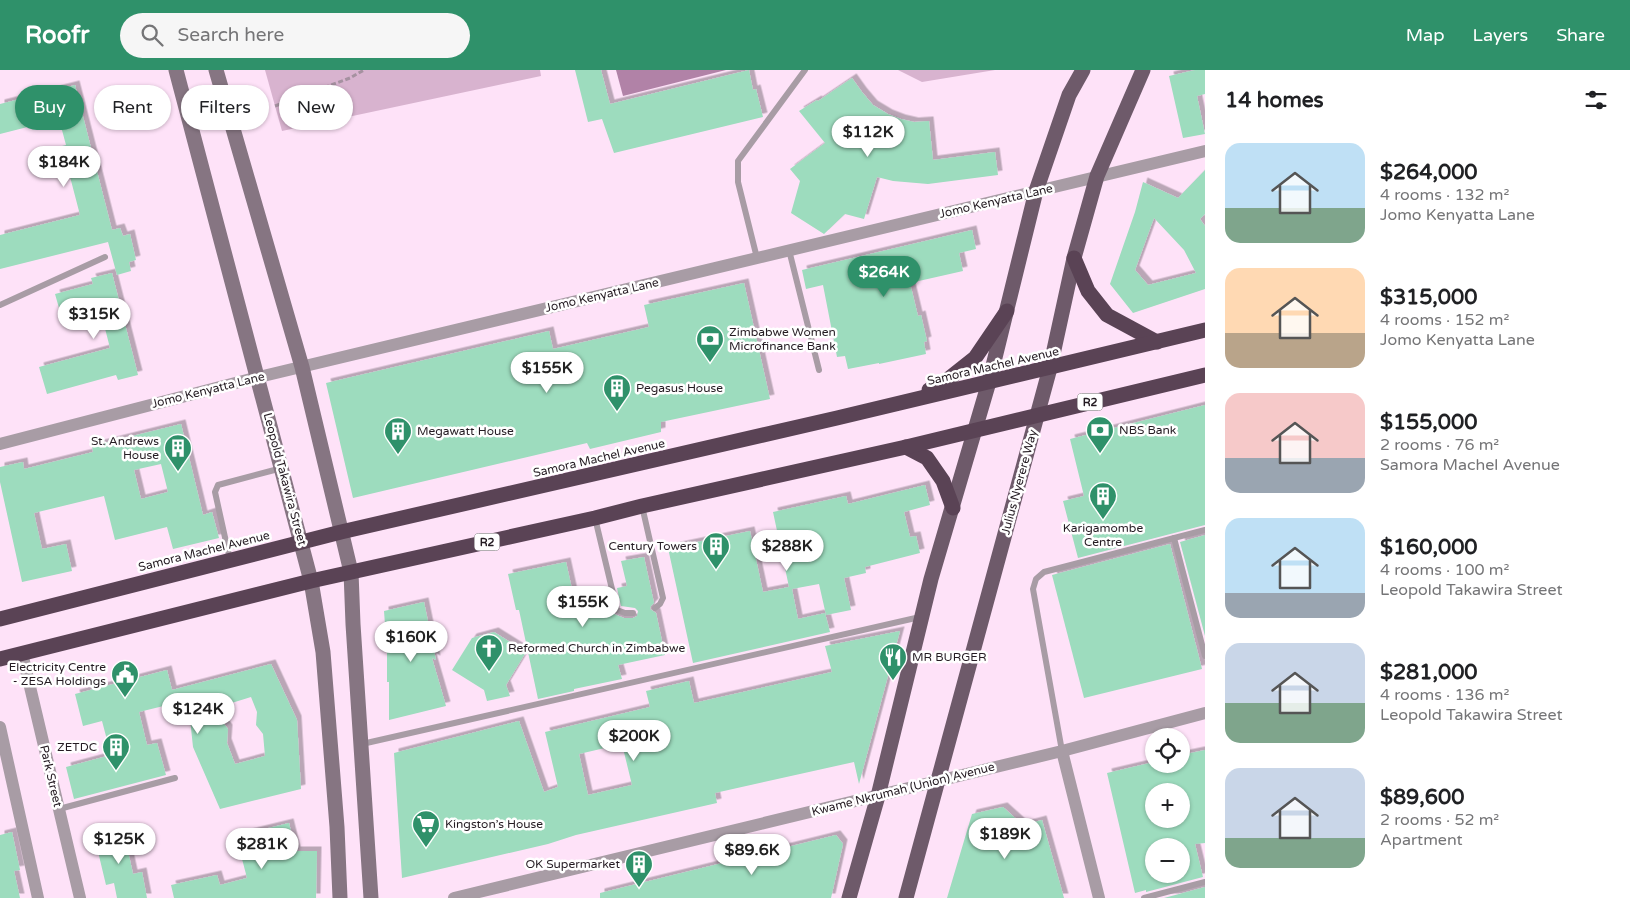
<!DOCTYPE html>
<meta charset="utf-8">
<style>
:root{--surface:#fff;--page:#f6f6f6;--text:#202124;--muted:#757577;--accent:#2f916a}
body{margin:0;font-family:"Varela Round",sans-serif;background:var(--page);color:var(--text);height:100vh;display:flex;flex-direction:column;font-size:19px;white-space:nowrap}
*{box-sizing:border-box;margin:0}
p{font-size:16px;color:var(--muted)}
.icon{flex:none;width:28px;height:28px;fill:none;stroke:currentColor;stroke-width:2;stroke-linecap:round;stroke-linejoin:round}
.map{position:relative;flex:1;overflow:hidden}
.sheet{display:flex;flex-direction:column;background:var(--surface);width:425px}
.sheet>*{flex:none}
.hud{position:absolute;left:15px;top:15px;width:475px;height:45px;display:flex;gap:10px}
.tools{position:absolute;left:1145px;top:658px;display:grid;gap:10px}
.tools a{display:grid;place-items:center;width:45px;height:45px;border-radius:50%;background:var(--surface);box-shadow:0 1px 4px #0004;font-size:25px}
.price{position:absolute;translate:-50% -42px;padding:0 11px;border-radius:18px;background:#fff;color:#222;font-size:16px;line-height:32px;filter:drop-shadow(0 1px 2px #0008)}
.price::after{content:'';position:absolute;left:50%;top:30px;width:15px;height:11px;margin-left:-8px;background:inherit;clip-path:polygon(0 0,100% 0,50% 100%)}
.price.active{background:var(--accent);color:#fff}
ul{padding:0;list-style:none}
li{display:flex;align-items:center;gap:15px;height:125px;padding:0 20px}
li span{display:grid;place-items:center;flex:none;width:140px;height:100px;border-radius:15px;color:#555}
li>.icon{margin-inline-start:auto}
span .icon{width:60px;height:60px;fill:#fffc;stroke-width:1}
li b{font-size:21px}
h2{display:flex;justify-content:space-between;align-items:center;height:60px;padding:0 20px;font-size:21px}
.chip{padding:0 18px;border-radius:22px;background:var(--surface);box-shadow:0 1px 4px #0004;font-size:18px;line-height:45px}
.chip.active{background:var(--accent);color:#fff}
header{display:flex;align-items:center;gap:30px;box-sizing:border-box;height:70px;padding:0 25px;background:var(--accent);color:#fff}
header strong{font-size:24px}
nav{display:flex;gap:28px;margin-inline-start:auto;font-size:18px}
.search{width:350px;height:45px;background:var(--page);display:flex;align-items:center;gap:12px;box-sizing:border-box;padding:0 18px;border-radius:28px;color:var(--muted);font-size:19px}
main{display:flex;flex:1;min-height:0}
.map>svg:first-child{display:block}
</style>
<header>
<strong>Roofr</strong>
<div class="search"><svg class="icon" aria-label="search" viewBox="0 0 24 24"><circle cx="10" cy="10" r="6"/><path d="M15 15l6 6"/></svg>Search here</div>
<nav><a>Map</a><a>Layers</a><a>Share</a></nav>
</header>
<main>
<div class="map">
<svg width="1205" height="828" viewBox="0 0 1205 828">
<defs>
<filter id="shadow"><feDropShadow dx="4.5" dy="-4.5" stdDeviation="0" flood-color="#0004"/></filter>
</defs>
<rect width="100%" height="100%" fill="#fee2f8"/>
<g fill="#d8b3cf">
<polygon points="265,0 540,0 541,6 282,61"/>
<polygon points="898,0 995,0 922,12"/>
</g>
<polygon fill="#b182a7" points="616,0 726,0 623,26"/>
<g fill="#9ddcbe" fill-rule="evenodd" filter="url(#shadow)">
<polygon points="575,0 601,0 610,34 749,0 753,20 756,19 763,47 614,83 602,49 588,52"/>
<polygon points="1195,0 1205,0 1205,24 1197,26 1205,64 1183,68 1169,6"/>
<polygon points="852,8 862,22 873,35 888,44 901,49 914,52 929,51 933,90 995,82 998,105 928,114 893,111 877,107 864,149 845,144 824,164 791,143 800,111 790,99 825,73 799,41 817,30 818,31"/>
<polygon points="75,15 112,160 120,158 123,166 130,164 136,190 129,192 131,201 117,205 108,172 0,199 0,165 80,145 62,76 66,75 59,49 0,64 0,34"/>
<path d="M1205 100V144L1200 149 1205 156V219L1133 243 1110 214 1135 142 1143 112 1178 128ZM1154 148 1184 180 1196 203 1148 215 1135 200Z"/>
<polygon points="972,160 976,179 959,183 963,201 910,213 918,246 921,245 927,271 924,272 926,284 879,294 879,293 848,299 845,286 837,287 823,215 806,219 802,200"/>
<polygon points="112,203 138,305 118,310 116,305 47,324 39,297 110,278 99,235 61,245 55,224 93,214 91,208"/>
<polygon points="744,213 770,329 661,352 661,362 590,379 587,373 353,428 326,313 549,261 553,279 649,257 644,235"/>
<polygon points="1205,335 1205,455 1078,488 1063,431 1084,426 1070,369"/>
<path d="M181 354 203 445 212 442 219 468 173 479 167 457 115 470 104 426 34 443 42 479 66 474 72 501 22 512 0 412V397L23 392 24 399 93 382 92 376ZM161 394 168 422 141 429 134 400Z"/>
<polygon points="925,415 930,435 904,442 910,467 916,466 920,483 865,497 866,503 844,508 851,540 826,545 819,514 792,519 798,549 825,543 830,562 693,593 668,478 750,461 763,522 789,517 773,442 846,426 848,434"/>
<polygon points="1205,465 1205,566 1180,472"/>
<polygon points="1170,474 1202,599 1084,628 1052,505"/>
<polygon points="644,487 654,533 651,536 650,539 656,543 665,585 618,595 622,609 574,619 574,621 538,629 519,540 516,540 508,504 566,492 574,528 607,521 614,544 624,548 633,548 637,546 638,541 635,538 621,536 617,518 627,516 621,491"/>
<polygon points="424,532 436,590 432,588 446,636 389,650 389,612 387,612 387,582 384,541"/>
<path d="M900 561 859 714 854 692 715 723 717 733 576 765 548 774 402 808 394 683 519 651 544 722 558 717 545 662 650 637 646 621 689 611 694 633 832 602 825 576ZM622 674 632 715 588 725 579 684Z"/>
<polygon points="494,562 526,582 506,615 510,626 487,631 484,620 452,600 472,568"/>
<path d="M271 594 297 650 301 719 220 739 193 677 188 630 139 642 147 675 157 673 166 705 74 729 66 697 111 685 102 651 83 656 75 624 167 600 172 620ZM251 627 257 642 256 655 263 664 265 686 235 694 227 673 228 659 221 650 222 636Z"/>
<path d="M1205 680V773L1195 774 1203 807 1146 822V820L1135 823 1107 703 1154 692V694H1181V685ZM1154 721H1181V749H1154ZM1154 776H1181V804H1154Z"/>
<polygon points="1003,737 1023,755 1042,750 1064,828 947,828 972,744"/>
<polygon points="289,753 296,781 317,781 316,828 174,828 171,815 217,805 220,815 247,808 236,766"/>
<polygon points="123,758 133,804 142,802 147,828 117,828 114,813 106,815 94,765"/>
<polygon points="12,762 20,800 14,801 20,828 0,828 0,765"/>
<polygon points="836,765 843,774 831,828 600,828 600,823"/>
<polygon points="1205,817 1205,828 1164,828"/>
</g>
<g fill="none" stroke-linecap="round" stroke-linejoin="round">
<polyline stroke="#a591a0" stroke-width="3" stroke-dasharray="5 2.5" stroke-linecap="butt" points="275,36 350,8 364,0"/>
<g stroke="#a89ca5" stroke-width="6">
<polyline points="789,180 819,300"/>
<polyline points="757,188 738,112 738,91 805,0"/>
<polyline points="0,235 105,187"/>
<polyline points="642,436 663,528 660,534 655,538"/>
<polyline points="595,448 617,540 625,543 633,543"/>
<polyline points="1174,468 1205,586"/>
<polyline points="230,490 215,422 218,415 282,398"/>
<polyline points="362,674 920,547"/>
<polyline points="1062,681 1033,519 1036,509 1044,502 1205,460"/>
<polyline points="59,739 175,708"/>
<polyline points="1144,828 1205,812"/>
</g>
<g stroke="#a89ca5" stroke-width="12">
<polyline points="0,374 259,307 1205,81"/>
<polyline points="22,583 80,828"/>
<polyline points="0,657 38,828"/>
<polyline points="1062,681 1099,828"/>
<polyline points="454,828 1062,681 1205,643"/>
</g>
<g stroke="#867582" stroke-width="15">
<polyline points="176,0 311,511 323,582 337,757 340,828"/>
<polyline points="216,0 302,297 351,502 353,554 371,828"/>
</g>
<g stroke="#6e5a6a" stroke-width="15">
<polyline points="849,828 878,726 931,509 989,312 1036,121 1069,25 1083,0"/>
<polyline points="906,828 1050,298 1074,188 1097,106 1143,0"/>
</g>
<g stroke="#5a4355" stroke-width="15">
<polyline points="1074,188 1088,221 1107,245 1157,272"/>
<polyline points="929,320 946,311 975,288 1007,241"/>
<polyline points="906,377 927,388 943,411 953,438"/>
<polyline points="0,549 341,462 837,348 1205,260"/>
<polyline points="0,589 311,511 595,448 642,436 906,377 1205,305"/>
</g>
</g>
<defs>
<g id="bank-pin" transform="scale(1.4375)"><path d="M0 17L-7.5 6A9.5 9.5 0 1 1 7.5 6Z" fill="#2f916a" stroke="#fff"/><path d="M-6-4H6V4H-6ZM0-2.3a2.3 2.3 0 1 0 0 4.6a2.3 2.3 0 1 0 0-4.6Z" fill="#fff"/></g>
<g id="building-pin" transform="scale(1.4375)"><path d="M0 17L-7.5 6A9.5 9.5 0 1 1 7.5 6Z" fill="#2f916a" stroke="#fff"/><path d="M-4-6H4V6H1V3H-1V6H-4ZM-2.5-4.3h1.7v1.8h-1.7ZM.8-4.3h1.7v1.8H.8ZM-2.5-1h1.7V.8h-1.7ZM.8-1h1.7V.8H.8Z" fill="#fff"/></g>
<g id="church-pin" transform="scale(1.4375)"><path d="M0 17L-7.5 6A9.5 9.5 0 1 1 7.5 6Z" fill="#2f916a" stroke="#fff"/><path d="M-1.2-6h2.4v3.5h3.3v2.4h-3.3V6h-2.4V-.1h-3.3v-2.4h3.3Z" fill="#fff"/></g>
<g id="restaurant-pin" transform="scale(1.4375)"><path d="M0 17L-7.5 6A9.5 9.5 0 1 1 7.5 6Z" fill="#2f916a" stroke="#fff"/><path d="M-5-6h1v4h1v-4h1v4h1v-4h1v5L-1.5 .5V6h-2V.5L-5-1ZM5-6V6H3V1.5H1.5Q1.5-4 5-6Z" fill="#fff"/></g>
<g id="civic-pin" transform="scale(1.4375)"><path d="M0 17L-7.5 6A9.5 9.5 0 1 1 7.5 6Z" fill="#2f916a" stroke="#fff"/><path d="M-.6-6.5H3V-4.5H.6V-3L4-1V1h2V6H-6V1h2V-1L-.6-3ZM-1.2 2.5V6h2.4V2.5Z" fill="#fff"/></g>
<g id="supermarket-pin" transform="scale(1.4375)"><path d="M0 17L-7.5 6A9.5 9.5 0 1 1 7.5 6Z" fill="#2f916a" stroke="#fff"/><path d="M-6-5.5h2.5l.6 2H6L4.5 2H-2.5L-4.4-4H-6ZM-1.5 3.2a1.3 1.3 0 1 0 .1 0ZM3 3.2a1.3 1.3 0 1 0 .1 0Z" fill="#fff"/></g>
</defs>
<g fill-rule="evenodd">
<use href="#bank-pin" x="710" y="269"/>
<use href="#building-pin" x="617" y="318"/>
<use href="#bank-pin" x="1100" y="360"/>
<use href="#building-pin" x="398" y="361"/>
<use href="#building-pin" x="178" y="378"/>
<use href="#building-pin" x="1103" y="426"/>
<use href="#building-pin" x="716" y="476"/>
<use href="#church-pin" x="489" y="578"/>
<use href="#restaurant-pin" x="893" y="587"/>
<use href="#civic-pin" x="125" y="604"/>
<use href="#building-pin" x="116" y="677"/>
<use href="#supermarket-pin" x="426" y="754"/>
<use href="#building-pin" x="639" y="794"/>
</g>
<g text-anchor="middle" dominant-baseline="central" stroke-width="5" stroke-linejoin="round" paint-order="stroke">
<g fill="#fff" stroke="#665f64" stroke-width="1">
<rect x="1077.5" y="323.5" width="25" height="17" rx="4"/>
<rect x="474.5" y="463.5" width="25" height="17" rx="4"/>
</g>
<g font-size="11" font-weight="bold" fill="#241b22">
<text x="1090" y="332">R2</text>
<text x="487" y="472">R2</text>
</g>
<g font-size="12" fill="#241b22" stroke="#fff">
<text transform="translate(996 131) rotate(-13)">Jomo Kenyatta Lane</text>
<text transform="translate(602 225) rotate(-13)">Jomo Kenyatta Lane</text>
<text transform="translate(993 296) rotate(-13)">Samora Machel Avenue</text>
<text transform="translate(208 320) rotate(-14)">Jomo Kenyatta Lane</text>
<text transform="translate(599 388) rotate(-13)">Samora Machel Avenue</text>
<text transform="translate(285 409) rotate(75)">Leopold Takawira Street</text>
<text transform="translate(1019 412) rotate(-75)">Julius Nyerere Way</text>
<text transform="translate(204 481) rotate(-14)">Samora Machel Avenue</text>
<text transform="translate(51 706) rotate(77)">Park Street</text>
<text transform="translate(903 719) rotate(-14)">Kwame Nkrumah (Union) Avenue</text>
</g>
<g font-size="12" fill="#241b22" stroke="#fff" text-anchor="start">
<text x="729" y="262">Zimbabwe Women<tspan x="729" dy="14">Microfinance Bank</tspan></text>
<text x="636" y="318">Pegasus House</text>
<text x="1119" y="360">NBS Bank</text>
<text x="417" y="361">Megawatt House</text>
<text x="159" y="371" text-anchor="end">St. Andrews<tspan x="159" dy="14">House</tspan></text>
<text x="1103" y="458" text-anchor="middle">Karigamombe<tspan x="1103" dy="14">Centre</tspan></text>
<text x="697" y="476" text-anchor="end">Century Towers</text>
<text x="508" y="578">Reformed Church in Zimbabwe</text>
<text x="912" y="587">MR BURGER</text>
<text x="106" y="597" text-anchor="end">Electricity Centre<tspan x="106" dy="14">- ZESA Holdings</tspan></text>
<text x="97" y="677" text-anchor="end">ZETDC</text>
<text x="445" y="754">Kingston’s House</text>
<text x="620" y="794" text-anchor="end">OK Supermarket</text>
</g>
</g>
</svg>
<div class="tools">
<a><svg class="icon" aria-label="locate" viewBox="0 0 24 24"><circle cx="12" cy="12" r="6"/><path d="M12 2v4M12 18v4M2 12h4M18 12h4"/></svg></a>
<a>+</a>
<a>−</a>
</div>
<b class="price" style="left:868px;top:88px">$112K</b>
<b class="price" style="left:64px;top:118px">$184K</b>
<b class="price active" style="left:884px;top:228px">$264K</b>
<b class="price" style="left:94px;top:270px">$315K</b>
<b class="price" style="left:547px;top:324px">$155K</b>
<b class="price" style="left:787px;top:502px">$288K</b>
<b class="price" style="left:583px;top:558px">$155K</b>
<b class="price" style="left:411px;top:593px">$160K</b>
<b class="price" style="left:198px;top:665px">$124K</b>
<b class="price" style="left:634px;top:692px">$200K</b>
<b class="price" style="left:1005px;top:790px">$189K</b>
<b class="price" style="left:119px;top:795px">$125K</b>
<b class="price" style="left:262px;top:800px">$281K</b>
<b class="price" style="left:752px;top:806px">$89.6K</b>
<div class="hud">
<a class="chip active">Buy</a>
<a class="chip">Rent</a>
<a class="chip">Filters</a>
<a class="chip">New</a>
</div>
</div>
<section class="sheet">
<h2>14 homes<svg class="icon" aria-label="filters" viewBox="0 0 24 24"><path d="M4 7h16M4 17h16"/><circle cx="9" cy="7" r="2"/><circle cx="15" cy="17" r="2"/></svg></h2>
<ul>
<li><span style="background:linear-gradient(#bfe0f5 65%,#7fa58c 0)"><svg class="icon" aria-label="home" viewBox="0 0 24 24"><path d="M3 11l9-7 9 7M6 9v11h12V9"/></svg></span><div><b>$264,000</b><p>4 rooms · 132 m²</p><p>Jomo Kenyatta Lane</p></div></li>
<li><span style="background:linear-gradient(#ffd9b3 65%,#b9a48a 0)"><svg class="icon" aria-label="home" viewBox="0 0 24 24"><path d="M3 11l9-7 9 7M6 9v11h12V9"/></svg></span><div><b>$315,000</b><p>4 rooms · 152 m²</p><p>Jomo Kenyatta Lane</p></div></li>
<li><span style="background:linear-gradient(#f6c9c9 65%,#9aa5b1 0)"><svg class="icon" aria-label="home" viewBox="0 0 24 24"><path d="M3 11l9-7 9 7M6 9v11h12V9"/></svg></span><div><b>$155,000</b><p>2 rooms · 76 m²</p><p>Samora Machel Avenue</p></div></li>
<li><span style="background:linear-gradient(#bfe0f5 75%,#9aa5b1 0)"><svg class="icon" aria-label="home" viewBox="0 0 24 24"><path d="M3 11l9-7 9 7M6 9v11h12V9"/></svg></span><div><b>$160,000</b><p>4 rooms · 100 m²</p><p>Leopold Takawira Street</p></div></li>
<li><span style="background:linear-gradient(#c9d6e8 60%,#7fa58c 0)"><svg class="icon" aria-label="home" viewBox="0 0 24 24"><path d="M3 11l9-7 9 7M6 9v11h12V9"/></svg></span><div><b>$281,000</b><p>4 rooms · 136 m²</p><p>Leopold Takawira Street</p></div></li>
<li><span style="background:linear-gradient(#c9d6e8 70%,#7fa58c 0)"><svg class="icon" aria-label="home" viewBox="0 0 24 24"><path d="M3 11l9-7 9 7M6 9v11h12V9"/></svg></span><div><b>$89,600</b><p>2 rooms · 52 m²</p><p>Apartment</p></div></li>
</ul>
</section>
</main>
